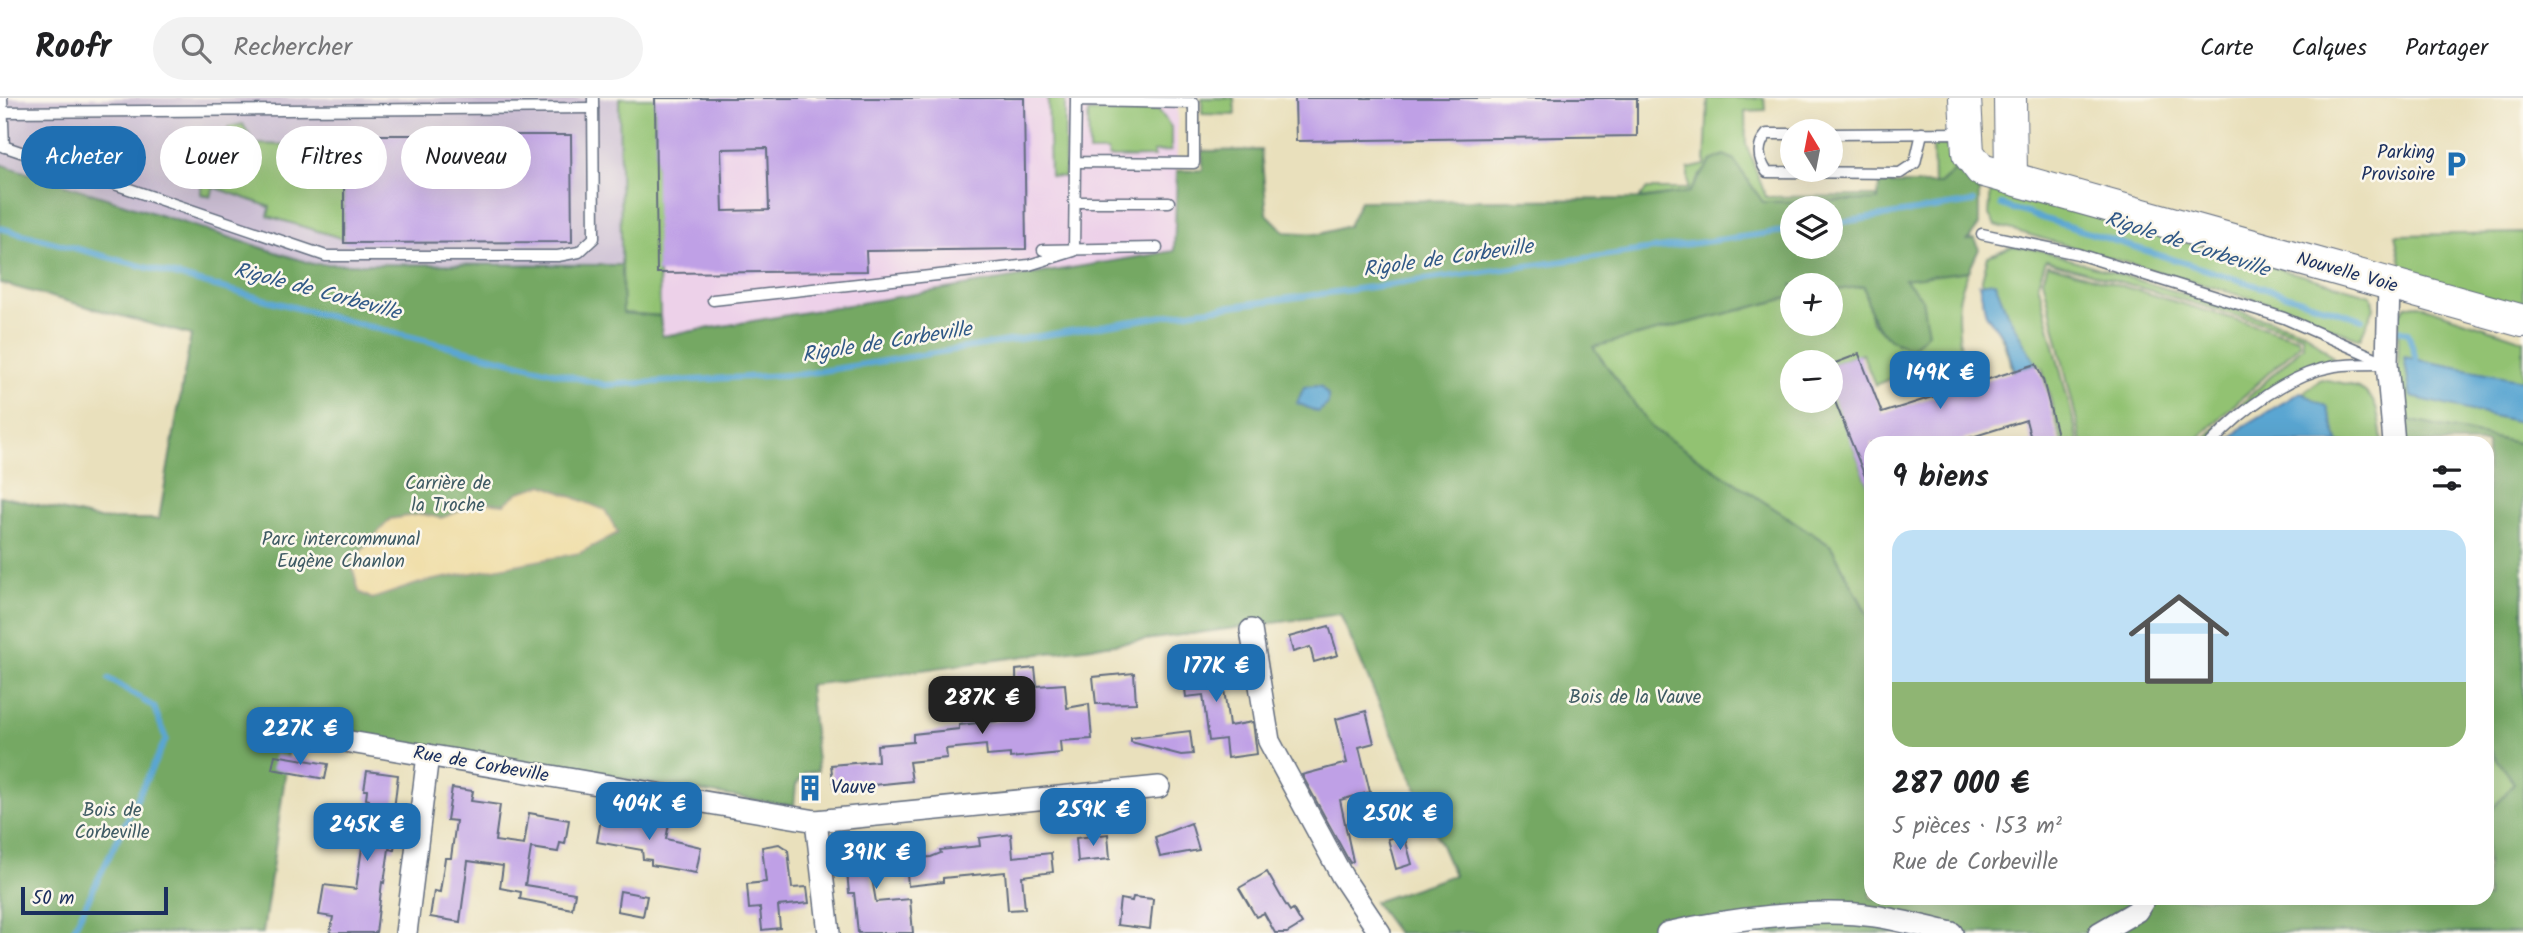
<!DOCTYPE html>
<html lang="fr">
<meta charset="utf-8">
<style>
:root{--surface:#fff;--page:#f2f2f2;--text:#202124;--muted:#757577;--line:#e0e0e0;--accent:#1f6fb2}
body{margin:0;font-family:Kalam,sans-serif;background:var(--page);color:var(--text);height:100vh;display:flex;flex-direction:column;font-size:26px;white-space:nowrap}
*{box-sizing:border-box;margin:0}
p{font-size:23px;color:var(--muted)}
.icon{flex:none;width:38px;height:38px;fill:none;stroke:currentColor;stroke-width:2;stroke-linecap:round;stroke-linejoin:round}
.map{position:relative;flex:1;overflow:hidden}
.panel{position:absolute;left:1864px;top:338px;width:630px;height:469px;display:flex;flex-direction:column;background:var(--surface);border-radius:21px;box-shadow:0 7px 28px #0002}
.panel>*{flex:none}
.banner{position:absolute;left:21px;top:28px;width:665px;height:63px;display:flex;gap:14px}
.needle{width:46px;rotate:350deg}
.fabs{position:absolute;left:1780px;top:21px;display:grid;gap:14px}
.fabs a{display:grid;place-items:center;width:63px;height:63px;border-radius:50%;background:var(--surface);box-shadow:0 7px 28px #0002;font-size:35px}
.scale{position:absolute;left:21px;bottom:18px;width:147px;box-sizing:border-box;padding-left:7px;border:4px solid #1b2f5e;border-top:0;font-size:19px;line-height:24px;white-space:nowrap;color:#1b2f5e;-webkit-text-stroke:5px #fbf7ec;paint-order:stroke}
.price{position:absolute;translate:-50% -60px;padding:0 16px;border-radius:14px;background:var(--accent);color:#fff;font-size:23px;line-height:46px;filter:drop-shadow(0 2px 4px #0008)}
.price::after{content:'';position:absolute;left:50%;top:42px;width:21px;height:16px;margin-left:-10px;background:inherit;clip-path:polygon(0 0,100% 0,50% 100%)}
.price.selected{background:#222;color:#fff}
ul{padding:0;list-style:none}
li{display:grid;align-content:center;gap:14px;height:371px;padding:0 28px}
li span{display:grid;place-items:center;height:217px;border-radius:21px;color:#555}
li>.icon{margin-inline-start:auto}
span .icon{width:126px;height:126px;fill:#fffc;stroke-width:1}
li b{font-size:30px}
h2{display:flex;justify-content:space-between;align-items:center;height:84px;padding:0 28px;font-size:30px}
.tag{padding:0 24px;border-radius:32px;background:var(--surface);box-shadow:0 7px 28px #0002;font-size:24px;line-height:63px}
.tag.selected{background:var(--accent);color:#fff}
header{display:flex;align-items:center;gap:42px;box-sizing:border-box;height:98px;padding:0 35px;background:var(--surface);border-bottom:2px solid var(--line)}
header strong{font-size:33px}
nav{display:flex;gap:38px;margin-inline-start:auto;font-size:24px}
.search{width:490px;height:63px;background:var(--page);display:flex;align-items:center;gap:18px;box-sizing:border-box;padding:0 24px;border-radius:38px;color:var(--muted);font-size:26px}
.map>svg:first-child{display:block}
</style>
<header>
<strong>Roofr</strong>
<div class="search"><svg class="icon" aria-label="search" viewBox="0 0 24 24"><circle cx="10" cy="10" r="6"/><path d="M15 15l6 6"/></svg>Rechercher</div>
<nav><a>Carte</a><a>Calques</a><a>Partager</a></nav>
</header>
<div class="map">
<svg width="2523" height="835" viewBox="0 0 2523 835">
<rect width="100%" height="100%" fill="#fbf7ec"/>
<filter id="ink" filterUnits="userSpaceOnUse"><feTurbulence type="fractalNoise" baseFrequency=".0143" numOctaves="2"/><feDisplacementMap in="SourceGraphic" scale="14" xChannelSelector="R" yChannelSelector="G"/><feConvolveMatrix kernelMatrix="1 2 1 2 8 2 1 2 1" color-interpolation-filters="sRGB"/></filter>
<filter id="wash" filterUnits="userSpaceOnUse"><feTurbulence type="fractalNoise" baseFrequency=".00686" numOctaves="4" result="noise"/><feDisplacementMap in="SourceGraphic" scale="28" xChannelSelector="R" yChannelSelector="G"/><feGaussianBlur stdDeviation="1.57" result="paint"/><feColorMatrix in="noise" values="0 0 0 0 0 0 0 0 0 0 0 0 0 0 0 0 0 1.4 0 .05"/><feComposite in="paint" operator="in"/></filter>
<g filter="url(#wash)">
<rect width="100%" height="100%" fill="#e9e0bc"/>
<polygon fill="#edd1e9" points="654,0 1178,0 1175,153 661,238"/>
<polygon fill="#ccbfd4" points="0,0 619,0 622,215 473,216 0,66"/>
<g fill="#92c272" stroke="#567868" stroke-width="2">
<polygon points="619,0 655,0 660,218 622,215"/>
<polygon points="1048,0 1065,0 1065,79 1050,78"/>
<polygon points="1202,0 1234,0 1235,17 1202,16"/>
<polygon points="1708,0 1764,0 1765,12 1745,13 1746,46 1766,99 1879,98 1879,102 1763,104 1733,61 1700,77 1690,94 1638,101 1647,91 1688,91 1688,71 1705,67"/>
<polygon points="1159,12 1171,29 1171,53 1153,54 1154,59 1108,60 1107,54 1089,54 1088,14"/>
<polygon points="243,26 254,46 344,48 344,141 268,118 270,109 214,89 211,99 201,96 202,57 180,57 179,44 202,44 203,39 228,45 228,29"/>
<polygon points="1933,47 1948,47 1956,72 1940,86 1934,87"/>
<polygon points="1991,88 2371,197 2374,210 2360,241 2274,207 1995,127 1989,117"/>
<polygon points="2523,135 2523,210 2403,174 2395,137"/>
<path d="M2013 148 2040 152 2304 233 2333 259 2315 272C2283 271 2233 324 2208 345H2200L2303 248 2302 237 2046 162 2038 185 2079 345H2062L2042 270 2037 266 2013 273 2003 242 1982 201V181L1988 158Z"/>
<polygon points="2048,166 2298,240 2300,246 2193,345 2082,345 2043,181"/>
<path d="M1969 173C1955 198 1957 224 1961 252L1875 287 1862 255 1831 267 1830 264H1792V303H1830L1831 291 1871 394V523L1831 448 1652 330 1592 249 1792 199V226H1830L1831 193 1864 188 1872 224 1897 246 1905 180Z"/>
<polygon points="2419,207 2523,242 2523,346 2397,320 2399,216 2406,208"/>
<path d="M2321 281C2371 289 2377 294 2382 345H2236Z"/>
<polygon points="2487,647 2515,685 2487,718"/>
</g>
<path fill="#75a864" stroke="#486c61" stroke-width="2" fill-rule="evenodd" d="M1261 52 1267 116 1285 134 1320 136 1348 128 1360 103 1643 101 1689 94 1711 63 1724 57 1733 61 1763 104 1878 102 1879 86H1940L1956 72 1979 90V127L1968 142 1974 141 1979 151 1969 173 1905 181 1922 201 1928 235 1911 251C1876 239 1871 222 1864 188L1831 193 1830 187H1792V199L1593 249 1652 330 1831 448 1871 523V800H2487V718L2514 685 2487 647V345H2397V320L2523 346V835H1397L1374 804 1454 777 1340 516 809 587 818 673 805 675 796 687 794 708 299 630 290 643 263 835H0V398L99 421H159L191 237 0 185V66L313 166 622 167 623 215 660 218 662 238 1174 153 1177 73 1203 72 1202 53ZM1792 110H1830V149H1792Z"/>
<polygon fill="#eeda9e" stroke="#84847e" stroke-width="2" points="543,387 605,412 618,435 580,455 423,484 372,501 359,494 351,464 390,421 422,416 441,420 485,404 504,406 519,394"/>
<g fill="#5aa6d2" stroke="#3a6a98" stroke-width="2">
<polygon points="1995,184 2007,215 2036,266 2015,273 2004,241 1986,216 1979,186"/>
<polygon points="2404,259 2523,282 2523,325 2411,299"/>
<polygon points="1320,288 1328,297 1328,306 1318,314 1297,305 1304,289"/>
<polygon points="2301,294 2327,309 2339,345 2226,345 2244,328"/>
</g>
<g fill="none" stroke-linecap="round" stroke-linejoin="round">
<g stroke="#5aa6d2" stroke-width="6">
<polyline points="2001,107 2362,221"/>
<polyline points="1830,126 1973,104"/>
<polyline points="0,130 319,216 605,287 803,276 1195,213 1792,132"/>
<polyline points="2396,231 2408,235 2416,261"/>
<polyline points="109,581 139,599"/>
<polyline points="72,835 166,641 154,609 144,603"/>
</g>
</g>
<g id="blocks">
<g fill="#bfa0e6" fill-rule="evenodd">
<path d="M655 0H1024L1026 151 866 153 867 173 657 175ZM767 50 769 112 723 113 721 51Z"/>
<polygon points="1295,0 1637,0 1637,38 1296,43"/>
<polygon points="344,37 571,37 572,144 344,145"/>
<polygon points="1859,256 1882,315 2036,266 2043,282 2059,345 2032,345 2026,322 1953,345 1871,345 1870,391 1830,291 1830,267"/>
<polygon points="1329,528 1338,557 1314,564 1310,549 1293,554 1289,539"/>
<polygon points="1204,549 1206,571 1221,569 1229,628 1253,624 1257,656 1227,660 1225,641 1209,643 1203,597 1186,599 1180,551"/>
<polygon points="1035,570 1037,588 1065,586 1067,610 1089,606 1092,641 1060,643 1061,655 1010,660 1010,656 987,658 986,647 946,651 947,660 909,664 912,683 834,691 831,667 878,663 877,647 913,644 913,636 959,631 959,627 1017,621 1016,572"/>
<polygon points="1134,575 1136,605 1096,606 1093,579"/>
<polygon points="1366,613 1374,645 1359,649 1370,694 1340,702 1353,763 1350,765 1302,677 1347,665 1336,621"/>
<polygon points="1190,633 1193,656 1181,657 1131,644 1131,640"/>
<polygon points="275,657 328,666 325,681 272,671"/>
<polygon points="367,673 398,677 392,729 397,730 394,752 389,751 384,785 382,784 376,835 330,835 333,819 319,817 324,787 356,791 369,702 366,701 367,692 364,692"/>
<polygon points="452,690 473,693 471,703 500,707 495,743 524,747 529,715 569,722 565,746 560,745 558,754 531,750 525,787 575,795 572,811 520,801 521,794 500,790 503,768 468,763 460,824 430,819 434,793 440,794 445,760 451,760 456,723 447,722"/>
<polygon points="1391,698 1398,724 1378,730 1371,703"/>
<polygon points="602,715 669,726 666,741 701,749 696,775 651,767 651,762 643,761 642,752 597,744"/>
<polygon points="1191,725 1199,752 1160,759 1155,739"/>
<polygon points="1011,736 1013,759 1051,755 1053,774 1022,778 1025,811 1008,812 1005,774 943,780 943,784 908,788 906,761 931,759 941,755 940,752 980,748 979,740"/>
<polygon points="1108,736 1110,761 1078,764 1076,740"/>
<polygon points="1404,737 1412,766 1396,771 1388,741"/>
<polygon points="896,741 899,765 870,769 876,804 910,801 913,835 858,835 854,795 849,795 845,751 878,748 877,743"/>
<polygon points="779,746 788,752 792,790 807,789 809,805 778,808 780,830 762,832 760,810 749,811 747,786 766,784 762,749"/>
<polygon points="1267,774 1284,804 1290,813 1293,811 1302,826 1287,835 1275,835 1264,815 1256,819 1239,790"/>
<polygon points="620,793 647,798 643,818 617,813"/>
<polygon points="1133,799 1153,801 1150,831 1117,827 1120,801 1132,803"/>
</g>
</g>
</g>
<g filter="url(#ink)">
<use href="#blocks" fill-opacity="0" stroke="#636d7f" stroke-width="2"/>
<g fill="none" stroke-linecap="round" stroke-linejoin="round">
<g stroke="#636d7f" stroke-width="13">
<g id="lane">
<polyline points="2,0 4,49"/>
<polyline points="1076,0 1076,3 1194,5 1194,65 1075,64 1076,3"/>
<polyline points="0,14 593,10"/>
<path d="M1792 36H1767C1756 49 1758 61 1767 74L1900 75 1915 65 1922 35"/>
<polyline points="1830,36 1965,35"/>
<polyline points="0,47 326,158 558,158 579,154 594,140 593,0"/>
<polyline points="1074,104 1169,104"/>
<polyline points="1982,136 2078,156 2284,220 2387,265"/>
<polyline points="1043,152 1157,150"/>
<polyline points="713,202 1029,167 1074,153 1075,64"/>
<path d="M2211 345C2242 312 2288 276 2335 268 2350 266 2368 266 2384 266"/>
</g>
</g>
<g stroke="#636d7f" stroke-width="24">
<g id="street">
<polyline points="2389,187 2387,265 2394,345"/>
<polyline points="1251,532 1269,643 1342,778 1380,835"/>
<polyline points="303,636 816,723 1159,689"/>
<polyline points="816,723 829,835"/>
<polyline points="406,835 428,657"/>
<path d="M1667 835C1723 822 1817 809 1874 818 1900 822 1926 829 1952 835"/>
<polyline points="2099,835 2137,813 2145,800"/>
</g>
</g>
<g stroke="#636d7f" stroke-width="34">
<g id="secondary">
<polyline points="1965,0 1968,55 1981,72 2523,223"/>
<polyline points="2010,0 2011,80"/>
</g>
</g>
<use href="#lane" stroke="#fff" stroke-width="10"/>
<use href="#street" stroke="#fff" stroke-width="21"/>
<use href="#secondary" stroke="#fff" stroke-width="32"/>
</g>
</g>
<defs>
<g id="parking-bare" transform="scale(2.1)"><path d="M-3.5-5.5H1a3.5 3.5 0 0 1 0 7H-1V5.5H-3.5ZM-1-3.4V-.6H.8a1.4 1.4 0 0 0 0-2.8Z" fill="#1f6fb2" stroke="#fbf7ec" stroke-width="2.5" paint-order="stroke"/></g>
<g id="building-bare" transform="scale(2.1)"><path d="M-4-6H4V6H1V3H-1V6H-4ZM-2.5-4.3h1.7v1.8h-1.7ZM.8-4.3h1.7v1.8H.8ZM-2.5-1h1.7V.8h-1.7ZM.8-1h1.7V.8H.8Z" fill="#1f6fb2" stroke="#fbf7ec" stroke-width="2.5" paint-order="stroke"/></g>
</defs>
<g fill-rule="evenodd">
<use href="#parking-bare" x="2456" y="66"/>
<use href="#building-bare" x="810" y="690"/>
</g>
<g text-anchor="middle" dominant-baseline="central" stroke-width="5" stroke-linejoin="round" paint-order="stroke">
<g font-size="19" fill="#1b2f5e" stroke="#fbf7ec" text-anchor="end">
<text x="2435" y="55">Parking<tspan x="2435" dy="22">Provisoire</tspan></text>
<text x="831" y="690" text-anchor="start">Vauve</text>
</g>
<g font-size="19" fill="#1b2f5e" stroke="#fbf7ec">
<text transform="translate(2347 175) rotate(16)">Nouvelle Voie</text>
<text transform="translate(481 667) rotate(10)">Rue de Corbeville</text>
</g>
<g font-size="19" fill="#3f5b64" stroke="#fbf7ec">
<text x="448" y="386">Carrière de<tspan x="448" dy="22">la Troche</tspan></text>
<text x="341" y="442">Parc intercommunal<tspan x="341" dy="22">Eugène Chanlon</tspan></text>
<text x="1635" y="600">Bois de la Vauve</text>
<text x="112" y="713">Bois de<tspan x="112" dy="22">Corbeville</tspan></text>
</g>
<g font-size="21" font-style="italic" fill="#315987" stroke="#fbf7ec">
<text transform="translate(2187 147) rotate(18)">Rigole de Corbeville</text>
<text transform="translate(1448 161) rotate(-8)">Rigole de Corbeville</text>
<text transform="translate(317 194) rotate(15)">Rigole de Corbeville</text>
<text transform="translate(887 245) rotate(-9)">Rigole de Corbeville</text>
</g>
</g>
</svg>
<div class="fabs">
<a><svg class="needle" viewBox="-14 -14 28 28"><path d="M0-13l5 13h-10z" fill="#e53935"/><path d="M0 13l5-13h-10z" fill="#757577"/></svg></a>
<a><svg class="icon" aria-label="layers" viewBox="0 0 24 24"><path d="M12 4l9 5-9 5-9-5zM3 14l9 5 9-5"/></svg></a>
<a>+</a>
<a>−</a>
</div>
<div class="scale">50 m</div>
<b class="price" style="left:1940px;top:313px">149K €</b>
<b class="price" style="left:1216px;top:606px">177K €</b>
<b class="price selected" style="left:982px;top:638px">287K €</b>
<b class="price" style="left:300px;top:669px">227K €</b>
<b class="price" style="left:649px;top:744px">404K €</b>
<b class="price" style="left:1093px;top:750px">259K €</b>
<b class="price" style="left:1400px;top:754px">250K €</b>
<b class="price" style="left:367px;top:765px">245K €</b>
<b class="price" style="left:876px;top:793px">391K €</b>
<div class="banner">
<a class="tag selected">Acheter</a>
<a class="tag">Louer</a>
<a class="tag">Filtres</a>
<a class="tag">Nouveau</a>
</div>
<section class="panel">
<h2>9 biens<svg class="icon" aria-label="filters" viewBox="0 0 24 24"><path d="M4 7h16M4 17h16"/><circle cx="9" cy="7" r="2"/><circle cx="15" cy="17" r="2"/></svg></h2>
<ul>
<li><span style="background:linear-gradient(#bfe0f5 70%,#8fb573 0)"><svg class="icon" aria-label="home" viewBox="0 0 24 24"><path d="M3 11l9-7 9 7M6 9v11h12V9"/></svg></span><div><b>287 000 €</b><p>5 pièces · 153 m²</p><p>Rue de Corbeville</p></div></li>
</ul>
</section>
</div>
